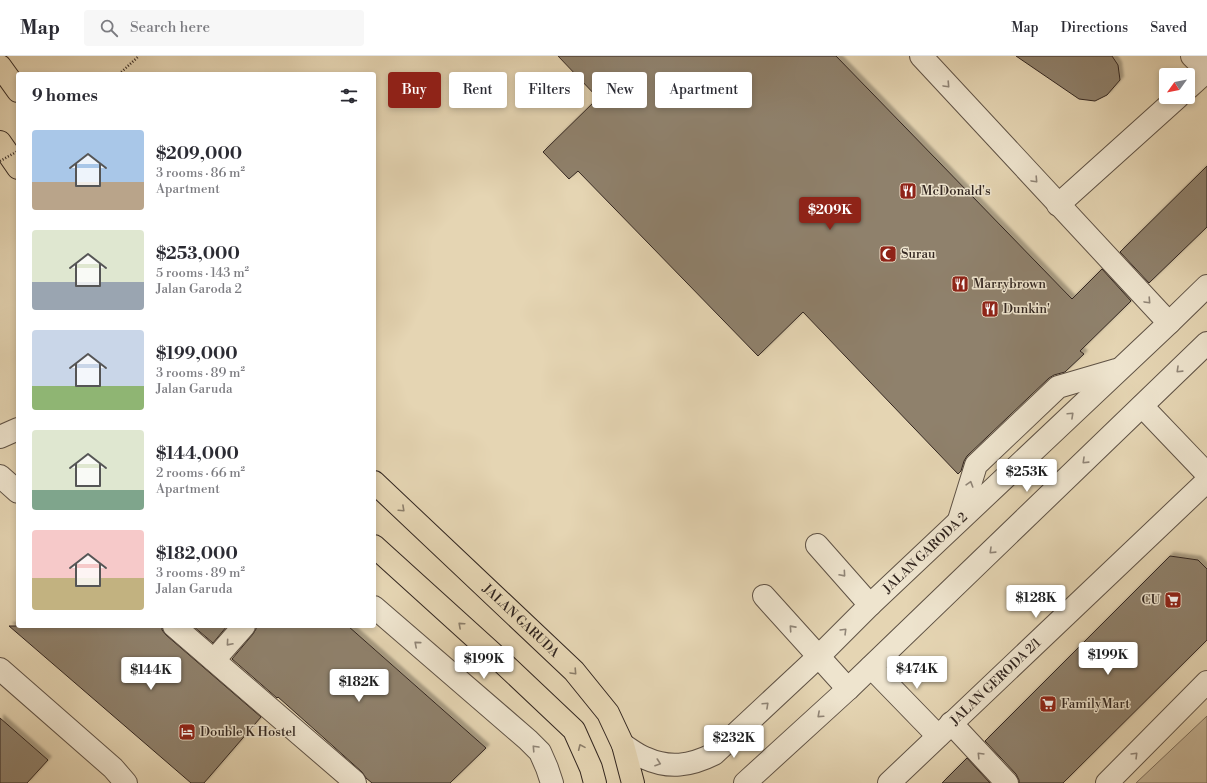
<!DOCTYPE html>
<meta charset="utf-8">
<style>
:root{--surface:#fff;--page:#f7f7f7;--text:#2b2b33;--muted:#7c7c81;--line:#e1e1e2;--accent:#8f2418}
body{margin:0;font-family:"Libre Bodoni",serif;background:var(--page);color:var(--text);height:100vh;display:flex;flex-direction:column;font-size:15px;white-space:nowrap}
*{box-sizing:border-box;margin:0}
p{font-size:13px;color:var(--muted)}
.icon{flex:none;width:22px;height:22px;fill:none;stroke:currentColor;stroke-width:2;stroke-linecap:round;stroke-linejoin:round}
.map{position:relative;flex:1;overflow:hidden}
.side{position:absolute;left:16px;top:16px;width:360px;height:556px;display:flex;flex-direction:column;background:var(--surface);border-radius:4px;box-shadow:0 2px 6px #0003}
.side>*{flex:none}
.guide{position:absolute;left:388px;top:16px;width:380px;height:36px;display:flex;gap:8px}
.needle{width:26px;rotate:237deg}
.controls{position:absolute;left:1159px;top:12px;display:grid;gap:8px}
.controls a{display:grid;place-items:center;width:36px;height:36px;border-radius:4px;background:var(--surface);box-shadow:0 2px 6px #0003;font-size:20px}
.price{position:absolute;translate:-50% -34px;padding:0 9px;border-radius:4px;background:#fff;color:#222;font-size:13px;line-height:26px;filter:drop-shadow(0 1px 2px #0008)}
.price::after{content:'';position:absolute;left:50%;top:24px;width:12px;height:9px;margin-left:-6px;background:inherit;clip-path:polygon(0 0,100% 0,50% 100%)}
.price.active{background:var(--accent);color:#fff}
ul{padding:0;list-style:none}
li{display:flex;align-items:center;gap:12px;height:100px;padding:0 16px}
li span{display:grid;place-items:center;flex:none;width:112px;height:80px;border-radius:4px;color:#555}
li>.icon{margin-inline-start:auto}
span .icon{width:48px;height:48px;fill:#fffc;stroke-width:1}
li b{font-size:17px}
h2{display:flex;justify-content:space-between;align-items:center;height:48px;padding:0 16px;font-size:17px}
.tag{padding:0 14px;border-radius:4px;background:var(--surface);box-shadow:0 2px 6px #0003;font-size:14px;line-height:36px}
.tag.active{background:var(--accent);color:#fff}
header{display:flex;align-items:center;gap:24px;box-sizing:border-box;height:56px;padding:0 20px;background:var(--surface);border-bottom:1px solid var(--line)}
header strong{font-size:19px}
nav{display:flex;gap:22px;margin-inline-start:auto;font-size:14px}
.search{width:280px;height:36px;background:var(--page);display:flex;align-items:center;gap:10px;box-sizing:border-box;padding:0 14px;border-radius:4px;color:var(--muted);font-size:15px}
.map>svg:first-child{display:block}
</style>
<header>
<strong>Map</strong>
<div class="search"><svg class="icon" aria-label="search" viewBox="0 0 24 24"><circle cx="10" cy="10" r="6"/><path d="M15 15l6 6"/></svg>Search here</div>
<nav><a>Map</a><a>Directions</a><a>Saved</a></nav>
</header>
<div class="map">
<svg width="1207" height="727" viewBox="0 0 1207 727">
<defs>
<filter id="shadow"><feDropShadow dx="3.5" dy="-3.5" stdDeviation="1" flood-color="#0004"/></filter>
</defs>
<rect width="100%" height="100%" fill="#e5d5b3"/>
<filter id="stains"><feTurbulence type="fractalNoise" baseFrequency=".005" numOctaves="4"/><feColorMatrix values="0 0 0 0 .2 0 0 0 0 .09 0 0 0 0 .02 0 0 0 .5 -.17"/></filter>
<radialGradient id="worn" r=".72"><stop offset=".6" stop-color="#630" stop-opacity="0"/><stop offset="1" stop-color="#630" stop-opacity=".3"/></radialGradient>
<polygon fill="#c7b79a" stroke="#7c6e5d" points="1207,660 1207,727 1136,727"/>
<g fill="#8f816c" stroke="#322620" filter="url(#shadow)">
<polygon points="558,0 836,0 1072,243 1102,213 1131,245 1080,295 1084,298 1065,316 1054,319 1049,322 967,400 964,405 961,415 958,418 803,256 758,300 578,115 569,123 543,96 598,42"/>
<polygon points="1016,0 1112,0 1118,9 1120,24 1107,39 1095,45 1079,43"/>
<polygon points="1207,110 1207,171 1149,227 1120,196"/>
<polygon points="1170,500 1198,504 1207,513 1207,584 1063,727 1019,727 1019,724 1016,718 985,685"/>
<polygon points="9,570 162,570 162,574 166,579 261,661 204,727 191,727"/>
<polygon points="193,570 227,570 213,587"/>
<polygon points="256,570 348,570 486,692 450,727 372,727 366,722 362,716 278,641 277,642 232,603 253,578 256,573"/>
<polygon points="0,662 48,704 27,727 0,727"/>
<polygon points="967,702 990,727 942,727"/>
</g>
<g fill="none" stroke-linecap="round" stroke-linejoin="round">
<g stroke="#5f5245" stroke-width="24">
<g id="minor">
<polyline points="921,0 1169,267"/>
<polyline points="1192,0 1207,15"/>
<polyline points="1188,32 1207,15"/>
<polyline points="1058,149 1178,41"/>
<polyline points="1142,350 1207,418"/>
<polyline points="0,381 18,373"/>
<polyline points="0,420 18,436"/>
<polyline points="959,464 976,409 1058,331 1116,314"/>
<polyline points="817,489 870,549"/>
<polyline points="764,540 848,633"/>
<polyline points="374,551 528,684 540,696 547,712 552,727"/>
<polyline points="174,570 354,725 355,727"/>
<polyline points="214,604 244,570"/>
<polyline points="871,611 938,680"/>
<polyline points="0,613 113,712 126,727"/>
<polyline points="951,667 1007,727"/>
<path id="s1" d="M623 689C630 693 637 699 645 702 669 713 690 710 714 698L818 601 870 549 1169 267 1207 230"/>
<polyline points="745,727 848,633 1207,287"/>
<path id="s2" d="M889 727 1207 425"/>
<polyline points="1107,727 1207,626"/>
</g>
</g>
<g stroke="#322620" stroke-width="24">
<g id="major">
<polyline points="0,10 18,35"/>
<polyline points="0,86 18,112"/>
<path id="s3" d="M374 426 574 615 608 657 623 689 633 727"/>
<polyline points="374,490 502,606 574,674 591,712 595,727"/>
</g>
</g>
<polyline stroke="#322620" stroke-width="2.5" stroke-dasharray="1 2" stroke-linecap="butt" points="119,18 139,0"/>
<use href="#minor" stroke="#eee4ce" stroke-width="22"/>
<use href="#major" stroke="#e5d5b3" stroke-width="22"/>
<polyline stroke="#322620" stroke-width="2.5" stroke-dasharray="1 2" stroke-linecap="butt" points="0,105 18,95"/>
</g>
<defs><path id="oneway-chevron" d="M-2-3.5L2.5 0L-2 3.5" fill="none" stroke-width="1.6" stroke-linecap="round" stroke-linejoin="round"/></defs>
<g stroke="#908577">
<use href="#oneway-chevron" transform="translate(947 29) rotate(47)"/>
<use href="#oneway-chevron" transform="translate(1035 124) rotate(47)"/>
<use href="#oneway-chevron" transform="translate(1148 245) rotate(47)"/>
<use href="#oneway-chevron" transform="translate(1179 314) rotate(136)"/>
<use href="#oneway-chevron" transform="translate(1071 359) rotate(-43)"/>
<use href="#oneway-chevron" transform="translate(1085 405) rotate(136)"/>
<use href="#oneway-chevron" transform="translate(970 428) rotate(-73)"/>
<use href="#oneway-chevron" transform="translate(992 495) rotate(136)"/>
<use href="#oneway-chevron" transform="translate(843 518) rotate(49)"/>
<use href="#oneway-chevron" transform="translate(792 572) rotate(-132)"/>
<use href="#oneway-chevron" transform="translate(844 575) rotate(-45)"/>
<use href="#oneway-chevron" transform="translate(229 587) rotate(131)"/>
<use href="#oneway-chevron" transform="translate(417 588) rotate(-139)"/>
<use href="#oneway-chevron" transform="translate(766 649) rotate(-43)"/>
<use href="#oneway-chevron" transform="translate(820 659) rotate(138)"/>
<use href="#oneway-chevron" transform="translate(535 692) rotate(-133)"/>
<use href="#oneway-chevron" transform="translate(980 699) rotate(-134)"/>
<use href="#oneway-chevron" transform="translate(1135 699) rotate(-45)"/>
<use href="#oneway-chevron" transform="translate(658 707) rotate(19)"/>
</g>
<g stroke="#8c7e6a">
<use href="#oneway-chevron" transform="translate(402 453) rotate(43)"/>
<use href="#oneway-chevron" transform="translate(461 569) rotate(-138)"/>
<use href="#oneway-chevron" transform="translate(574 616) rotate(47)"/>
<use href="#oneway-chevron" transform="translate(581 691) rotate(-114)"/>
</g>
<defs>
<g id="restaurant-square" transform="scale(0.9)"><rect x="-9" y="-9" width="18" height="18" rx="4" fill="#8f2418" stroke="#eee4ce"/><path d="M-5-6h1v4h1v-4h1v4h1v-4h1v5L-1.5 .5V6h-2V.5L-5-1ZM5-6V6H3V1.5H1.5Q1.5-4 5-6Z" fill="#fff"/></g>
<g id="mosque-square" transform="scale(0.9)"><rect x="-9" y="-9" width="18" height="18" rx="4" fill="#8f2418" stroke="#eee4ce"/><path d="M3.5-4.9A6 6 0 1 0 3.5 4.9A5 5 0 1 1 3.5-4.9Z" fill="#fff"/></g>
<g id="supermarket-square" transform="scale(0.9)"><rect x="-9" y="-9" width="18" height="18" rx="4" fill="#8f2418" stroke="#eee4ce"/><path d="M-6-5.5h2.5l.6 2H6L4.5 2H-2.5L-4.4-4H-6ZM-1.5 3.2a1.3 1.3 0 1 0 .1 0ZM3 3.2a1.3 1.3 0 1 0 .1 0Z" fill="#fff"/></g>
<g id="hotel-square" transform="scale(0.9)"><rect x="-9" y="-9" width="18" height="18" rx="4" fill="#8f2418" stroke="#eee4ce"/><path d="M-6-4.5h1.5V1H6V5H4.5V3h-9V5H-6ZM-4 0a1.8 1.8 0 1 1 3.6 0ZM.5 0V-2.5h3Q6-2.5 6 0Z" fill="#fff"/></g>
</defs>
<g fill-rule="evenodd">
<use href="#restaurant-square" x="908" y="135"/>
<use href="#mosque-square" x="888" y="198"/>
<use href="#restaurant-square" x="960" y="228"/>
<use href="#restaurant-square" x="990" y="253"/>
<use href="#supermarket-square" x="1173" y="544"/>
<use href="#supermarket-square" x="1048" y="648"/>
<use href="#hotel-square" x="187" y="676"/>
</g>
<g text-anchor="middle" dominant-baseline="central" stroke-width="3" stroke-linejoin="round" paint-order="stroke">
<g font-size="13" fill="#322620" stroke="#eee4ce" text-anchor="start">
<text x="921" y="135">McDonald's</text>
<text x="901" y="198">Surau</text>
<text x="973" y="228">Marrybrown</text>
<text x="1003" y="253">Dunkin'</text>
<text x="1160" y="544" text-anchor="end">CU</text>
<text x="1061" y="648">FamilyMart</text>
<text x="200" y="676">Double K Hostel</text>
</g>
<g font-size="13" fill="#322620" stroke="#eee4ce">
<text stroke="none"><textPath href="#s1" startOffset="389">JALAN GARODA 2</textPath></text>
<text stroke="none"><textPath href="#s3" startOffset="202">JALAN GARUDA</textPath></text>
<text stroke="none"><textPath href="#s2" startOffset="147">JALAN GERODA 2/1</textPath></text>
</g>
</g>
<rect width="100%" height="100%" filter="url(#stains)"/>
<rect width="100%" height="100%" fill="url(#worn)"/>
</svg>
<div class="controls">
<a><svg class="needle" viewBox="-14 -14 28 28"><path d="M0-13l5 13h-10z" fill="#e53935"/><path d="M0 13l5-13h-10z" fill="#7c7c81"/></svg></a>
</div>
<b class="price active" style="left:830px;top:175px">$209K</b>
<b class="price" style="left:1027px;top:437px">$253K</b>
<b class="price" style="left:1036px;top:563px">$128K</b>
<b class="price" style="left:1108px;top:620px">$199K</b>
<b class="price" style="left:484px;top:624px">$199K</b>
<b class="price" style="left:917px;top:634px">$474K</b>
<b class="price" style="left:151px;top:635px">$144K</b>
<b class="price" style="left:359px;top:647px">$182K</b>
<b class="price" style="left:734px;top:703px">$232K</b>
<div class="guide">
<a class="tag active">Buy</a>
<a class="tag">Rent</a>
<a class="tag">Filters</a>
<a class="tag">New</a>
<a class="tag">Apartment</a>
</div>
<section class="side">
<h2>9 homes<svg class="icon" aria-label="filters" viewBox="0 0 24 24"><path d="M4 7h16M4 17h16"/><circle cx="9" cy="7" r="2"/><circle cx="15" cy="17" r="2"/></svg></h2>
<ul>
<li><span style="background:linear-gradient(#a9c7e8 65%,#b9a48a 0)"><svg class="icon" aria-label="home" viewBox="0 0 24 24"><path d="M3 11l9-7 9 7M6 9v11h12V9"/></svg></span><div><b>$209,000</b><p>3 rooms · 86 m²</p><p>Apartment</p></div></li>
<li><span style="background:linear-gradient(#dfe7d0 65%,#9aa5b1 0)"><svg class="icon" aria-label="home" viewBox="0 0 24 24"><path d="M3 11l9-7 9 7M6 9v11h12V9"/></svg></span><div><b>$253,000</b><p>5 rooms · 143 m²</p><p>Jalan Garoda 2</p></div></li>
<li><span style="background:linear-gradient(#c9d6e8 70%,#8fb573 0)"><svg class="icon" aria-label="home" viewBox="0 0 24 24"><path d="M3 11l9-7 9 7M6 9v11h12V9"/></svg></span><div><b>$199,000</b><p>3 rooms · 89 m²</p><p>Jalan Garuda</p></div></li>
<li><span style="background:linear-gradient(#dfe7d0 75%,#7fa58c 0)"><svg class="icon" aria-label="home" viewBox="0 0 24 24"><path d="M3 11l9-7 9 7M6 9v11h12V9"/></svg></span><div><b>$144,000</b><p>2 rooms · 66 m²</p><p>Apartment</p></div></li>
<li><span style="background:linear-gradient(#f6c9c9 60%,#c2b280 0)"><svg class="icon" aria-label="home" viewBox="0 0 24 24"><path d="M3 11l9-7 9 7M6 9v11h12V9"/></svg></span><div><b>$182,000</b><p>3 rooms · 89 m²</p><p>Jalan Garuda</p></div></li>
</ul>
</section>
</div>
